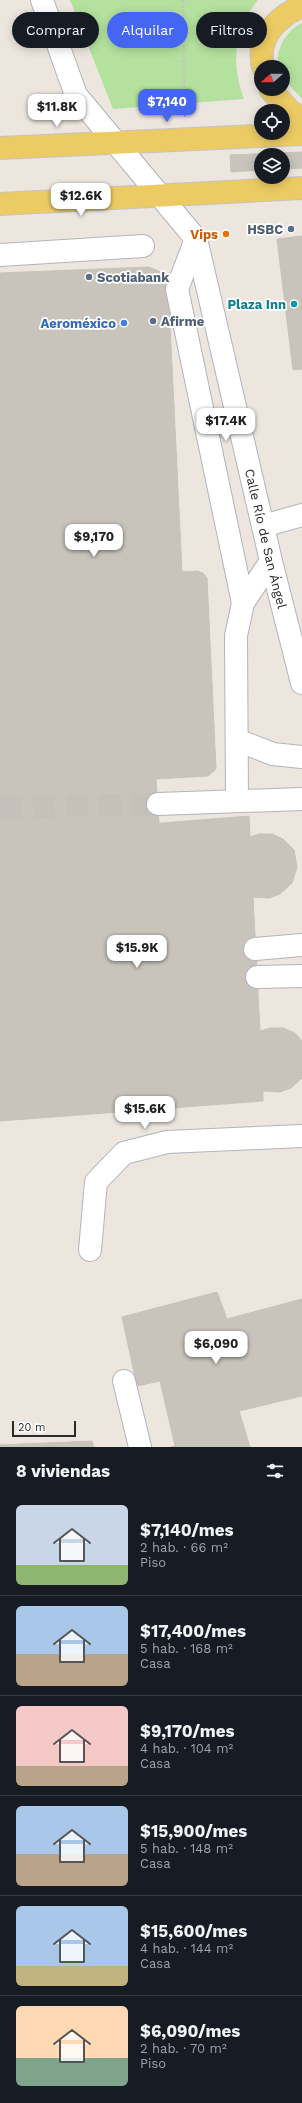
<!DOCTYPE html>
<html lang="es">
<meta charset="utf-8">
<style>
:root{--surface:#171b24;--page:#242831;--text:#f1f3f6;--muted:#9ea1a6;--line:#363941;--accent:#4466f3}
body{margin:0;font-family:"Work Sans",sans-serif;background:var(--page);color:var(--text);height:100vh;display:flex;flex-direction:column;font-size:15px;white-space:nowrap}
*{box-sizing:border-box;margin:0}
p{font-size:13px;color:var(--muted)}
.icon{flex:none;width:22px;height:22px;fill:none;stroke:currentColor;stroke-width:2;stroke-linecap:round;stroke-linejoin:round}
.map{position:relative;height:1447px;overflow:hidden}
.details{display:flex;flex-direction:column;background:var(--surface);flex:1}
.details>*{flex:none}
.top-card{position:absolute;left:12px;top:12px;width:278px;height:36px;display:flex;gap:8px}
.needle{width:26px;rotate:250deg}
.fabs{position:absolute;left:254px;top:60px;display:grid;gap:8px}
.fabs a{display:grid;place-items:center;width:36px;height:36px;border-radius:50%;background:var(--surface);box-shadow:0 2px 10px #0003;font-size:20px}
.scale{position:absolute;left:12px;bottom:10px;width:64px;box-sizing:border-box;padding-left:4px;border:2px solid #2b2b2b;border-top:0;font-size:11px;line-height:14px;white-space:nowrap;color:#2b2b2b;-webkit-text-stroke:3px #fff;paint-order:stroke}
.price{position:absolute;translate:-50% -34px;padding:0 9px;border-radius:8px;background:#fff;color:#222;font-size:13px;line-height:26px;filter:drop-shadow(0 1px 2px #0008)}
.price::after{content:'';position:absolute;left:50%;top:24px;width:12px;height:9px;margin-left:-6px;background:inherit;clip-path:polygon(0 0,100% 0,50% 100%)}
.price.on{background:var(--accent);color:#fff}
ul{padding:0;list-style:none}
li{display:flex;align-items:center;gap:12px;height:100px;padding:0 16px}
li+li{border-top:1px solid var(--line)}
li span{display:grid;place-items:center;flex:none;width:112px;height:80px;border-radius:6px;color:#555}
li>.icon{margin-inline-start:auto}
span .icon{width:48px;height:48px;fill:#fffc;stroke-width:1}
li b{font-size:17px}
h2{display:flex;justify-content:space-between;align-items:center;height:48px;padding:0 16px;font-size:17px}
.chip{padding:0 14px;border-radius:18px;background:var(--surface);box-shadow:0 2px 10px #0003;font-size:14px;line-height:36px}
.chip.on{background:var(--accent);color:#fff}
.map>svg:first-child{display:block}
</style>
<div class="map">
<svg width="302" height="1447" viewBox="0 0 302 1447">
<rect width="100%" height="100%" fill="#ece6de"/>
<g fill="#b4e19d">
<path d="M70 0H258C233 30 231 64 244 99L113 109Z"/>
<path d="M302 23V99L283 78V67H279C274 50 287 30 302 23Z"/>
</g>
<g fill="#c8c4bc" stroke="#c8c2b8">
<polygon points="302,152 302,168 283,169 283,155 261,155 261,170 231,172 230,155"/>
<polygon points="302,236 302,369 293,370 277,239"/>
<polygon points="149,267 165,274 168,283 182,572 197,571 203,573 207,578 216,769 208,776 156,779 159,823 0,836 0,273"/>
<polygon points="249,816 250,837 259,834 272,834 283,839 294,850 297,867 292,883 280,894 269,898 253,897 260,1031 270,1028 283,1028 295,1033 302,1041 302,1078 291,1088 280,1092 263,1091 263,1101 0,1121 0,836"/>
<polygon points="217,1292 227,1319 302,1299 302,1396 239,1411 250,1447 171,1447 175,1446 160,1381 137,1386 122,1317"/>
<polygon points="92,1441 94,1447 0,1447 0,1445"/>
</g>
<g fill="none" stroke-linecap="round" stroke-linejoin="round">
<polyline stroke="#c5c1ba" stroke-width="22" stroke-dasharray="22 11" stroke-linecap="butt" points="0,808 158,804"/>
<g stroke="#b1b4be" stroke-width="24">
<g id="minor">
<path id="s1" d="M42 0 76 95 196 239 271 561 302 683"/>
<polyline points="196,239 177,289 243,603"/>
<polyline points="0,255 143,246"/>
<polyline points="263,526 302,515"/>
<polyline points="237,740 273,754 302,757"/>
<polyline points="237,801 236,636 243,603 271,561"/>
<polyline points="158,804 302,799"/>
<polyline points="255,949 302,945"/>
<polyline points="257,977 302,976"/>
<polyline points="90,1250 96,1182 124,1153 167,1142 302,1136"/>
<polyline points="124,1381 140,1447"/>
</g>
</g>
<g stroke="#c4c4c4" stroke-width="24">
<g id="major">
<path d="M263 67C256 38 277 17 302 6"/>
<polyline points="270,89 291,112 302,118"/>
<polyline points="0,148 302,134"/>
<polyline points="0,204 302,188"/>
</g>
</g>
<polyline stroke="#c4c4c4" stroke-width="2.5" stroke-dasharray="3 2" stroke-linecap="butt" points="183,0 185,117"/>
<use href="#minor" stroke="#fff" stroke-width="22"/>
<use href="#major" stroke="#eccb64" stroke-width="22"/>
</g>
<g fill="#5c6f8a" stroke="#fff" stroke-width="1.5">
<circle cx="291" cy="229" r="4"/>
<circle cx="89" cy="277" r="4"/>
<circle cx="153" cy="321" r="4"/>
</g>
<circle fill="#e8710a" stroke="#fff" stroke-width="1.5" cx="226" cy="234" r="4"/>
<circle fill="#0f9aa8" stroke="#fff" stroke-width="1.5" cx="294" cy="304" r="4"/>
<circle fill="#3f7fe0" stroke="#fff" stroke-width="1.5" cx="124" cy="323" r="4"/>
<g text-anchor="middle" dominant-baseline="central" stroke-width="3.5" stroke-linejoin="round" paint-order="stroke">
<g font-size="13" font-weight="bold" fill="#4e5e75" stroke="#fff" text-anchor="start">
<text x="283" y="229" text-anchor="end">HSBC</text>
<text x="97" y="277">Scotiabank</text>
<text x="161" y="321">Afirme</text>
</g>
<g font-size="13" font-weight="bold" fill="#c56008" stroke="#fff" text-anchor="end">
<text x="218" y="234">Vips</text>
</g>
<g font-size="13" font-weight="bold" fill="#0d838f" stroke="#fff" text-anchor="end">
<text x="286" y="304">Plaza Inn</text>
</g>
<g font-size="13" font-weight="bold" fill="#366cbe" stroke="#fff" text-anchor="end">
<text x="116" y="323">Aeroméxico</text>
</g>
<g font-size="13" fill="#2b2b2b" stroke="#fff">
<text stroke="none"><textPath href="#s1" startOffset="596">Calle Río de San Ángel</textPath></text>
</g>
</g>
</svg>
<div class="fabs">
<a><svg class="needle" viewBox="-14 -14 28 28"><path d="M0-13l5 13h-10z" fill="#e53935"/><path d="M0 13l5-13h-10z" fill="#9ea1a6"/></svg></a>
<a><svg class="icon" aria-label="locate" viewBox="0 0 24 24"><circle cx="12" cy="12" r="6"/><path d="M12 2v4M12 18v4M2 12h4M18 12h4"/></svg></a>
<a><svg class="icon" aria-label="layers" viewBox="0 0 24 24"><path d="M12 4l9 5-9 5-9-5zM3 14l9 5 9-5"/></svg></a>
</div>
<div class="scale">20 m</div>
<b class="price on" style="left:167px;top:123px">$7,140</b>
<b class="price" style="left:57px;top:128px">$11.8K</b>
<b class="price" style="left:81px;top:217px">$12.6K</b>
<b class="price" style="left:226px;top:442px">$17.4K</b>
<b class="price" style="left:94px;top:558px">$9,170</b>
<b class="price" style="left:137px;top:969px">$15.9K</b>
<b class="price" style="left:145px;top:1130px">$15.6K</b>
<b class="price" style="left:216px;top:1365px">$6,090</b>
<div class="top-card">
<a class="chip">Comprar</a>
<a class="chip on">Alquilar</a>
<a class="chip">Filtros</a>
</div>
</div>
<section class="details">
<h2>8 viviendas<svg class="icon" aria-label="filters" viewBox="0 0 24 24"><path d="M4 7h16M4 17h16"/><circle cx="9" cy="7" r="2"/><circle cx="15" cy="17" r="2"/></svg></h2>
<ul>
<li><span style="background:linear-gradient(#c9d6e8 75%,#8fb573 0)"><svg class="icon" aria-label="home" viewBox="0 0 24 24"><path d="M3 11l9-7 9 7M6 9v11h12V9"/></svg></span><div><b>$7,140/mes</b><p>2 hab. · 66 m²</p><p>Piso</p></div></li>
<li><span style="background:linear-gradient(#a9c7e8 60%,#b9a48a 0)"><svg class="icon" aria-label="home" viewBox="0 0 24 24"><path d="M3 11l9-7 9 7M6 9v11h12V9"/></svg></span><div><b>$17,400/mes</b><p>5 hab. · 168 m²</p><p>Casa</p></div></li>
<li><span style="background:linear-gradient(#f6c9c9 75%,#b9a48a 0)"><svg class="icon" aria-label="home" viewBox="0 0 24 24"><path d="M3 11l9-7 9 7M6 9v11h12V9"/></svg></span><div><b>$9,170/mes</b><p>4 hab. · 104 m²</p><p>Casa</p></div></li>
<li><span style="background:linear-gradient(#a9c7e8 60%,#b9a48a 0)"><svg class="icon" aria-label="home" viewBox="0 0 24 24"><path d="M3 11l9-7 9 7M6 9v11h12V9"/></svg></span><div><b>$15,900/mes</b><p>5 hab. · 148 m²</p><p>Casa</p></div></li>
<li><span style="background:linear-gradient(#a9c7e8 75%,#c2b280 0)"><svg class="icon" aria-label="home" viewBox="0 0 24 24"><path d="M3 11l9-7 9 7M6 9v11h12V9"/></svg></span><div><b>$15,600/mes</b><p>4 hab. · 144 m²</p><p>Casa</p></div></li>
<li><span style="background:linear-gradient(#ffd9b3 65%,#7fa58c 0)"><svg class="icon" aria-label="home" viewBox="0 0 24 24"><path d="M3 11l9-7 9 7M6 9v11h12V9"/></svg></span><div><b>$6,090/mes</b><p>2 hab. · 70 m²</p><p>Piso</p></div></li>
</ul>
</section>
